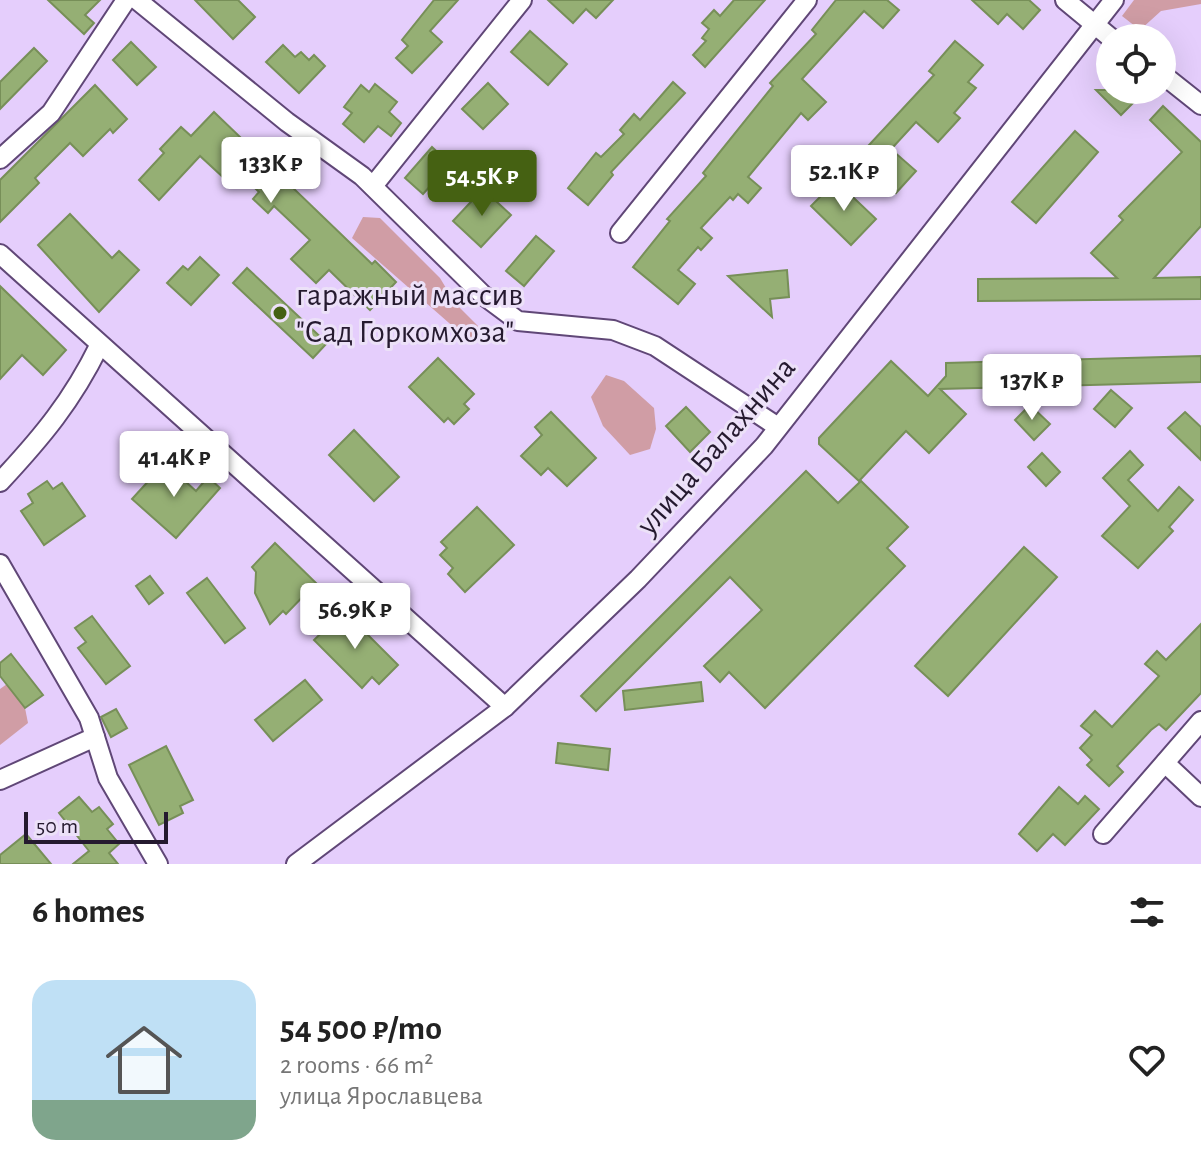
<!DOCTYPE html>
<meta charset="utf-8">
<style>
:root{--surface:#fff;--page:#f6f6f6;--text:#222;--muted:#767676;--accent:#456112}
body{margin:0;font-family:"Alegreya Sans",sans-serif;background:var(--page);color:var(--text);height:100vh;display:flex;flex-direction:column;font-size:30px;white-space:nowrap}
*{box-sizing:border-box;margin:0}
p{font-size:26px;color:var(--muted)}
.icon{flex:none;width:44px;height:44px;fill:none;stroke:currentColor;stroke-width:2;stroke-linecap:round;stroke-linejoin:round}
.map{position:relative;height:864px;overflow:hidden}
.details{display:flex;flex-direction:column;background:var(--surface);flex:1}
.details>*{flex:none}
.fabs{position:absolute;left:1096px;top:24px;display:grid;gap:16px}
.fabs a{display:grid;place-items:center;width:80px;height:80px;border-radius:50%;background:var(--surface);box-shadow:0 8px 32px #0002;font-size:40px}
.scale{position:absolute;left:24px;bottom:20px;width:144px;box-sizing:border-box;padding-left:8px;border:4px solid #251a2f;border-top:0;font-size:22px;line-height:28px;white-space:nowrap;color:#251a2f;-webkit-text-stroke:6px #ece1f8;paint-order:stroke}
.price{position:absolute;translate:-50% -68px;padding:0 18px;border-radius:8px;background:#fff;color:#222;font-size:26px;line-height:52px;filter:drop-shadow(0 2px 4px #0008)}
.price::after{content:'';position:absolute;left:50%;top:48px;width:24px;height:18px;margin-left:-12px;background:inherit;clip-path:polygon(0 0,100% 0,50% 100%)}
.price.on{background:var(--accent);color:#fff}
ul{padding:0;list-style:none}
li{display:flex;align-items:center;gap:24px;height:200px;padding:0 32px}
li span{display:grid;place-items:center;flex:none;width:224px;height:160px;border-radius:24px;color:#555}
li>.icon{margin-inline-start:auto}
span .icon{width:96px;height:96px;fill:#fffc;stroke-width:1}
li b{font-size:34px}
h2{display:flex;justify-content:space-between;align-items:center;height:96px;padding:0 32px;font-size:34px}
.map>svg:first-child{display:block}
</style>
<div class="map">
<svg width="1201" height="864" viewBox="0 0 1201 864">
<rect width="100%" height="100%" fill="#e5cefc"/>
<g fill="#d09da5">
<polygon points="1134,0 1201,0 1201,4 1161,11 1140,30 1122,16"/>
<polygon points="363,217 380,218 440,278 455,303 481,329 473,344 352,238"/>
<polygon points="606,375 624,381 654,408 656,429 650,449 630,455 603,426 591,397"/>
<polygon points="7,684 25,708 28,723 0,745 0,689"/>
</g>
<g fill="#95af74" stroke="#778f58" stroke-width="2">
<polygon points="48,0 100,0 85,15 94,23 84,34"/>
<polygon points="195,0 238,0 255,17 233,39"/>
<polygon points="434,0 458,0 430,31 442,42 412,73 396,58 408,46 402,40"/>
<polygon points="548,0 613,0 596,18 586,9 573,23"/>
<polygon points="734,0 765,0 705,67 693,55 706,41 702,38 709,29 702,23 714,10 720,16"/>
<polygon points="836,0 887,0 899,10 883,28 864,11 802,79 826,102 808,120 801,113 748,177 761,188 748,203 738,194 733,200 730,197 701,228 712,238 701,250 698,247 678,270 695,284 678,304 633,267 670,221 667,219 706,176 703,173 773,86 770,83 816,34 812,30"/>
<polygon points="972,0 1029,0 1040,10 1023,29 1007,14 998,24"/>
<polygon points="530,31 567,64 548,85 511,52"/>
<polygon points="955,41 983,65 968,82 976,88 954,113 960,118 938,142 916,122 894,146 893,151 916,171 896,193 857,158 934,75 929,71"/>
<polygon points="131,42 156,67 137,85 113,60"/>
<polygon points="283,45 295,57 301,52 309,60 314,55 325,66 299,93 266,62"/>
<polygon points="34,48 47,61 0,109 0,82"/>
<polygon points="673,82 685,93 611,172 613,175 588,205 568,188 596,153 601,157 624,134 620,130 634,114 640,120"/>
<polygon points="488,83 508,104 483,129 462,109"/>
<polygon points="375,84 397,102 389,112 401,123 391,136 378,126 364,142 343,124 352,113 344,107 361,85 369,92"/>
<polygon points="95,85 127,119 113,133 110,129 83,156 70,143 35,178 39,183 0,222 0,180"/>
<polygon points="1096,90 1146,90 1121,115"/>
<polygon points="1163,106 1201,142 1201,226 1154,278 1201,277 1201,299 978,301 978,279 1117,278 1091,253 1123,220 1119,216 1182,152 1150,120"/>
<polygon points="214,112 372,264 375,261 396,282 370,310 329,270 316,283 291,259 310,240 274,206 268,213 253,199 259,192 235,168 225,179 200,156 159,200 139,180 164,153 160,149 181,127 191,136"/>
<polygon points="1075,131 1098,152 1036,223 1012,202"/>
<polygon points="432,147 450,164 423,194 405,178"/>
<polygon points="836,181 876,219 851,245 811,206"/>
<polygon points="483,189 511,215 481,247 453,221"/>
<polygon points="70,214 112,258 119,251 139,270 99,312 38,245"/>
<polygon points="536,236 554,251 524,286 506,271"/>
<polygon points="200,257 219,275 191,305 167,283 183,266 188,270"/>
<polygon points="247,268 327,343 313,358 233,283"/>
<polygon points="787,270 789,297 770,299 772,317 728,276"/>
<polygon points="0,286 66,350 43,375 22,355 0,379"/>
<polygon points="1201,356 1201,382 940,389 966,414 929,453 906,431 859,481 819,444 819,438 891,361 928,396 946,376 946,363"/>
<polygon points="438,358 474,394 464,404 469,409 454,424 448,418 444,422 409,387"/>
<polygon points="1111,390 1132,408 1115,427 1094,409"/>
<polygon points="1030,405 1050,424 1034,440 1015,420"/>
<polygon points="686,407 710,432 690,452 666,426"/>
<polygon points="551,412 596,458 567,486 548,468 541,475 521,456 542,435 535,427"/>
<polygon points="1185,412 1201,427 1201,460 1168,428"/>
<polygon points="354,430 399,477 374,501 329,455"/>
<polygon points="1130,451 1143,465 1128,480 1158,511 1179,487 1193,500 1169,527 1173,531 1138,568 1102,536 1130,506 1103,478"/>
<polygon points="1042,453 1060,472 1046,486 1028,467"/>
<polygon points="165,463 196,491 208,477 220,488 176,538 132,499"/>
<polygon points="806,471 838,503 861,481 908,527 887,548 905,566 765,708 729,672 720,682 704,666 762,610 730,577 596,711 581,696"/>
<polygon points="47,481 53,489 62,483 85,516 44,545 21,511 33,503 28,494"/>
<polygon points="477,507 514,545 465,592 448,574 453,568 440,555 447,548 441,542"/>
<polygon points="275,543 316,583 286,614 283,611 270,624 255,593 256,572 252,567"/>
<polygon points="1024,547 1057,577 948,696 915,666"/>
<polygon points="150,576 163,593 149,604 136,586"/>
<polygon points="207,578 245,628 225,643 187,593"/>
<polygon points="344,611 398,665 379,684 372,677 362,688 314,640"/>
<polygon points="92,616 130,666 106,684 78,648 86,642 75,628"/>
<polygon points="1201,624 1201,693 1166,730 1159,724 1151,730 1117,766 1123,772 1109,786 1087,765 1092,760 1080,748 1092,735 1081,726 1095,711 1112,727 1159,676 1145,664 1157,651 1166,660"/>
<polygon points="11,654 43,695 25,708 0,676 0,663"/>
<polygon points="305,680 322,700 273,741 255,720"/>
<polygon points="701,682 703,701 625,710 623,691"/>
<polygon points="116,709 127,728 111,737 101,717"/>
<polygon points="558,743 610,749 608,770 556,763"/>
<polygon points="166,746 193,800 180,806 183,813 159,825 129,765"/>
<polygon points="1059,787 1078,804 1085,796 1099,809 1065,845 1053,834 1037,851 1019,834"/>
<polygon points="79,797 92,812 99,807 113,824 107,829 119,844 109,853 118,864 73,864 89,851 59,813"/>
<polygon points="26,834 51,864 0,864 0,855"/>
</g>
<g fill="none" stroke-linecap="round" stroke-linejoin="round">
<g stroke="#604777" stroke-width="22">
<g id="minor">
<polyline points="137,0 287,122 362,176 483,295 518,321 613,330 655,346 778,427"/>
<polyline points="1065,0 1111,38"/>
<polyline points="1162,74 1201,105"/>
<polyline points="0,159 51,113 126,0"/>
<polyline points="373,186 522,0"/>
<polyline points="620,233 807,0"/>
<polyline points="0,254 505,707"/>
<path d="M0 482C42 437 72 401 99 346"/>
<polyline points="0,564 89,718 108,778 158,864"/>
<polyline points="1165,763 1201,797"/>
<polyline points="0,780 95,737"/>
<polyline points="1103,834 1201,721"/>
<polyline points="296,864 505,707 638,579 764,446 1114,0"/>
</g>
</g>
<use href="#minor" stroke="#fff" stroke-width="18"/>
</g>
<circle fill="#456112" stroke="#ece1f8" stroke-width="3" cx="280" cy="313" r="8"/>
<g text-anchor="middle" dominant-baseline="central" stroke-width="6" stroke-linejoin="round" paint-order="stroke">
<g font-size="32" fill="#251a2f" stroke="#ece1f8" text-anchor="start">
<text x="296" y="295">гаражный массив<tspan x="296" dy="37">"Сад Горкомхоза"</tspan></text>
</g>
<g font-size="32" fill="#251a2f" stroke="#ece1f8">
<text transform="translate(716 446) rotate(-49)">улица Балахнина</text>
</g>
</g>
</svg>
<div class="fabs">
<a><svg class="icon" aria-label="locate" viewBox="0 0 24 24"><circle cx="12" cy="12" r="6"/><path d="M12 2v4M12 18v4M2 12h4M18 12h4"/></svg></a>
</div>
<div class="scale">50 m</div>
<b class="price" style="left:271px;top:205px">133K ₽</b>
<b class="price" style="left:844px;top:213px">52.1K ₽</b>
<b class="price on" style="left:482px;top:218px">54.5K ₽</b>
<b class="price" style="left:1032px;top:422px">137K ₽</b>
<b class="price" style="left:174px;top:499px">41.4K ₽</b>
<b class="price" style="left:355px;top:651px">56.9K ₽</b>
</div>
<section class="details">
<h2>6 homes<svg class="icon" aria-label="filters" viewBox="0 0 24 24"><path d="M4 7h16M4 17h16"/><circle cx="9" cy="7" r="2"/><circle cx="15" cy="17" r="2"/></svg></h2>
<ul>
<li><span style="background:linear-gradient(#bfe0f5 75%,#7fa58c 0)"><svg class="icon" aria-label="home" viewBox="0 0 24 24"><path d="M3 11l9-7 9 7M6 9v11h12V9"/></svg></span><div><b>54 500 ₽/mo</b><p>2 rooms · 66 m²</p><p>улица Ярославцева</p></div><svg class="icon" aria-label="heart" viewBox="0 0 24 24"><path d="M12 20l-8-8c-3-5 5-10 8-4 3-6 11-1 8 4z"/></svg></li>
</ul>
</section>
